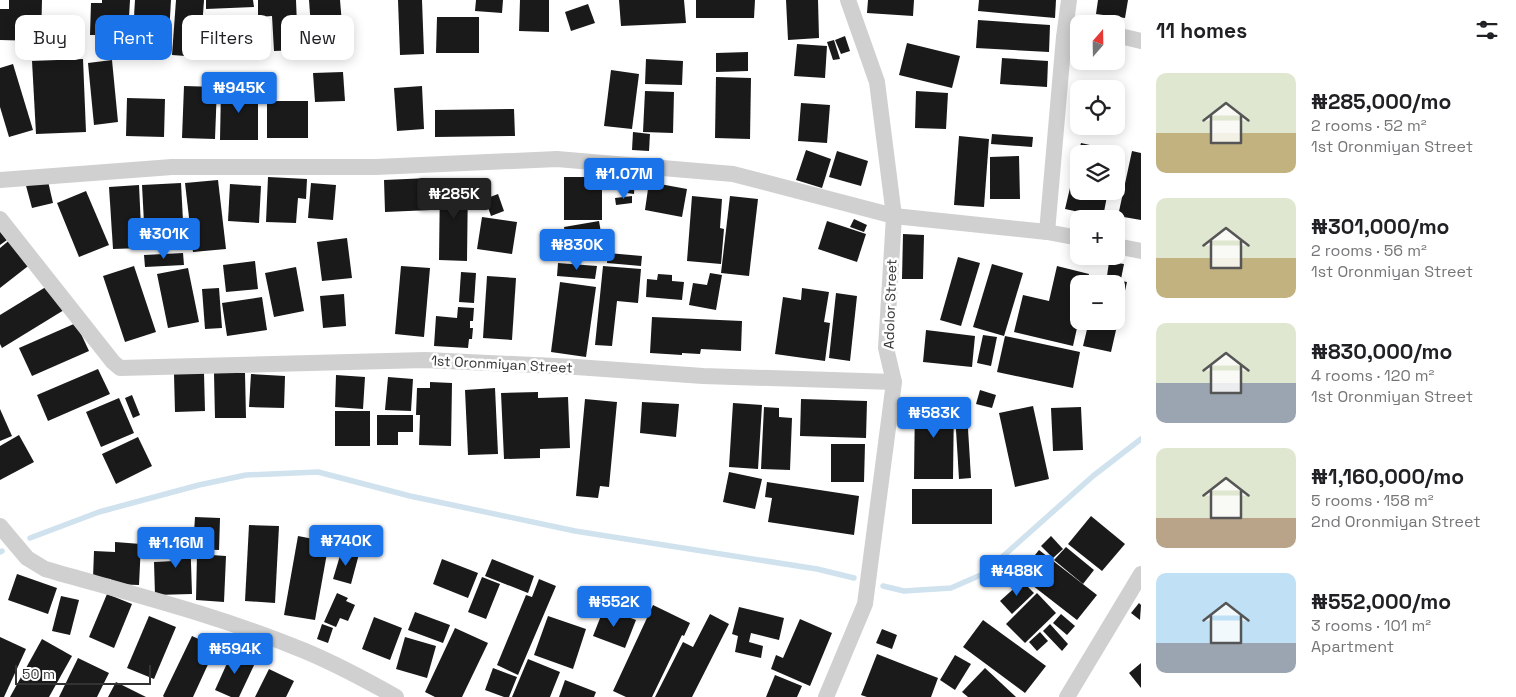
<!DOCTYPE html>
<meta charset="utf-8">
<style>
:root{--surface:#fff;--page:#f2f2f2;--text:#202124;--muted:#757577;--accent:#1a73e8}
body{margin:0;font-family:"Space Grotesk",sans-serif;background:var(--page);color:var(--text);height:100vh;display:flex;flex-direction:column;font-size:19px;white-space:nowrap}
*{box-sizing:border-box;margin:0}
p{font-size:16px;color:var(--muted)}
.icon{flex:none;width:28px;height:28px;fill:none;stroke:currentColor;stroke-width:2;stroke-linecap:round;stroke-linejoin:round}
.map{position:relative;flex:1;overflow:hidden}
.panel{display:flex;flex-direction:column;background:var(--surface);width:375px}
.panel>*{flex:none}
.guide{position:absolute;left:15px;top:15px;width:475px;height:45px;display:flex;gap:10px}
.needle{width:32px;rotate:20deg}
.tools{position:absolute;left:1070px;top:15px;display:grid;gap:10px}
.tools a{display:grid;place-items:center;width:55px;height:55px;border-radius:10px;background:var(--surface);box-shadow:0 2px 12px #0003;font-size:25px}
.scale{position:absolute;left:15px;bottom:12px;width:136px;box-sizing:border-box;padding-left:5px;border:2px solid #333;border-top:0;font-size:14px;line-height:18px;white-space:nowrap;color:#333;-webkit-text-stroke:4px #fff;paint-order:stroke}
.price{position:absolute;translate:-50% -42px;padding:0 11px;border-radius:5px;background:var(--accent);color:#fff;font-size:16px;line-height:32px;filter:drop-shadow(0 1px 2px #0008)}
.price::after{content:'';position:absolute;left:50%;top:30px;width:15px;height:11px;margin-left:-8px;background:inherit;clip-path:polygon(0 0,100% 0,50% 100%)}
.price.selected{background:#222;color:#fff}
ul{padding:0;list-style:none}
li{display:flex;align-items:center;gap:15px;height:125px;padding:0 15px}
li span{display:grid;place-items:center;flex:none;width:140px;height:100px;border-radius:10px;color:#555}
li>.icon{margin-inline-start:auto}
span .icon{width:60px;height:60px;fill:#fffc;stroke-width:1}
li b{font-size:21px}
h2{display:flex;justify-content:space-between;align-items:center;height:60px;padding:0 15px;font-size:21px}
.tag{padding:0 18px;border-radius:10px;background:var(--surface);box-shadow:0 2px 12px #0003;font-size:18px;line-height:45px}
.tag.selected{background:var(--accent);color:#fff}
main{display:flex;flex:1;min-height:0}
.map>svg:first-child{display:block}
</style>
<main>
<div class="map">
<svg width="1141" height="697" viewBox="0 0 1141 697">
<rect width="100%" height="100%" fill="#fff"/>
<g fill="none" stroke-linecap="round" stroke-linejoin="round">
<g stroke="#cfe2ee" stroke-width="5.5">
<polyline points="30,538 99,512 199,485 246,475 318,472 410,496 575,531 817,569 854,578"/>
<polyline points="0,552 2,551"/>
<polyline points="883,586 904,591 951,588 983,574 1093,476 1141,439"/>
</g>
</g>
<g fill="#1a1a1a">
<polygon points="9,0 42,0 41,41 0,40 0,9 9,9"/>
<polygon points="102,0 130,0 127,52 99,51 100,35 90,35 91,3 102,3"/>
<polygon points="135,0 171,0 168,52 132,50"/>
<polygon points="176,0 204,0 200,57 172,55"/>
<polygon points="206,0 253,0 254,7 206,9"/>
<polygon points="258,0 296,0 298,50 274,51 272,16 258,17"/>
<polygon points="309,0 340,0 342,24 311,27"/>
<polygon points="398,0 422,0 424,54 400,55"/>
<polygon points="476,0 503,0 502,13 475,11"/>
<polygon points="520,0 549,0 549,32 519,31"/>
<polygon points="619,0 684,0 686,23 621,26"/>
<polygon points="696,0 755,0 754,18 696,18"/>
<polygon points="786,0 818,0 819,38 788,40"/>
<polygon points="868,0 914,0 913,16 867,13"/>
<polygon points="979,0 1056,0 1055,18 978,11"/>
<polygon points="1098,0 1128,0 1125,18 1096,14"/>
<polygon points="588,4 595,23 571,31 565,12"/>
<polygon points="437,17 479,17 479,53 436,53"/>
<polygon points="978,20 1050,25 1049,52 976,48"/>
<polygon points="845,36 850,51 841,54 835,40"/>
<polygon points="834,40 840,59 833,60 827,42"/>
<polygon points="907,43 960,56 952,88 899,75"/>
<polygon points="797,44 827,46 825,78 794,76"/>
<polygon points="748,52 748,71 716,72 716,53"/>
<polygon points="1002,58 1048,61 1047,87 1000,84"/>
<polygon points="83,59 86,132 36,134 32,61"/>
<polygon points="646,59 683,61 682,85 645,84"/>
<polygon points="112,60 118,122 94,125 88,63"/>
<polygon points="13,64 33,130 9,137 0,107 0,68"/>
<polygon points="611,70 639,74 632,129 604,126"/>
<polygon points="343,72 345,101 315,102 313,73"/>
<polygon points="716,77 751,78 750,139 715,138"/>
<polygon points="184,86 217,87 215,139 182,138"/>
<polygon points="422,86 424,129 397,131 394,88"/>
<polygon points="221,88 258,89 258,140 220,140"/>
<polygon points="645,91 674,92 673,133 643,132"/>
<polygon points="916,91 948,93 946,129 915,128"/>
<polygon points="127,98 165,99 164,137 126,136"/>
<rect x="267" y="101" width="41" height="37"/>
<polygon points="801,103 830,105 827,143 798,141"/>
<polygon points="514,109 515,136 435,137 435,110"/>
<polygon points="633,132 650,134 649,151 632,150"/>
<polygon points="992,134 1033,137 1032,147 991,144"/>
<polygon points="959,136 989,139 984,207 954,205"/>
<polygon points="1081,143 1116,151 1116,154 1078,154"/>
<polygon points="806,150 831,159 822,188 796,180"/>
<polygon points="837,151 868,161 861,186 829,177"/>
<polygon points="1132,151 1141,153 1141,220 1118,216"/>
<polygon points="1078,154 1079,191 1108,191 1103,217 1065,209"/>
<polygon points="1019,156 1020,199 990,199 990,157"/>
<polygon points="47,177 53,203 32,208 25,182"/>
<polygon points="268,177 307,179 306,199 298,198 296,223 266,222"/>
<rect x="564" y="177" width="38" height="43"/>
<polygon points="429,178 431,210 385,212 384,180"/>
<polygon points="628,178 635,178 634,194 627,193"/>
<polygon points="218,180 226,249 193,252 185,183"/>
<polygon points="440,180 468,180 467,261 439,260"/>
<polygon points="617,180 624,180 624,187 617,188"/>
<polygon points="649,182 687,189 682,217 645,210"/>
<polygon points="181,183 183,221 144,223 142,185"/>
<polygon points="311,183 336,185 333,220 308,218"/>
<polygon points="230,184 261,186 259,223 228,221"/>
<polygon points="139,185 142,248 113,249 109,187"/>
<polygon points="86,191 109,245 79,257 57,203"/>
<polygon points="498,194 504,211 491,216 485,199"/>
<polygon points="632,196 632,203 616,205 615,198"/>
<polygon points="692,196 722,199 720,228 724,229 721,264 687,261"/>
<polygon points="730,196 758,199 749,276 721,273"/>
<polygon points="482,217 517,222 512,254 477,249"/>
<polygon points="854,219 867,225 864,232 850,227"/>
<polygon points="599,221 603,244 553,253 550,236 565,233 564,227"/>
<polygon points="827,221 866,234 857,262 818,249"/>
<polygon points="0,231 7,240 0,245"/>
<polygon points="903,234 924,235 923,279 902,279"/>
<polygon points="12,238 32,263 0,288 0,248"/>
<polygon points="347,238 352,278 322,281 317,242"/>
<polygon points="183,253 184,265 145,267 144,255"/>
<polygon points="608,253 642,256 641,266 607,263"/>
<polygon points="958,257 980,263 961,326 940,320"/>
<polygon points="255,261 258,289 226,292 223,265"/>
<polygon points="1109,262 1124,264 1121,279 1107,276"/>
<polygon points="558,263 597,266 595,279 557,276"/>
<polygon points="992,264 1023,273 1004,336 973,327"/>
<polygon points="134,266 156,332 125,342 103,276"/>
<polygon points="401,266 430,268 424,337 395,334"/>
<polygon points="603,266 641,269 638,303 617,301 612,346 595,345"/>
<polygon points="1057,266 1089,274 1087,284 1079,284 1079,319 1073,346 1014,332 1023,295 1049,301"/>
<polygon points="296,267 304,311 274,317 265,273"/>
<polygon points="188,268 199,322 168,328 157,274"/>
<polygon points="461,272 476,273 474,303 459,302"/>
<polygon points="710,273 722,275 716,310 689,305 693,283 707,285"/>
<polygon points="658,274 672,275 672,281 684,282 682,300 646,297 647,279 657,280"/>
<polygon points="487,276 516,278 512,340 483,338"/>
<polygon points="1099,276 1127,282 1111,352 1083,346 1089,321 1116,321 1116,284 1097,284"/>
<polygon points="560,282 596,287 586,357 551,352"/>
<polygon points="49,285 64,310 2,348 0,344 0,315"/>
<polygon points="219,288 222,328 205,329 202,289"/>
<polygon points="802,288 829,292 824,322 830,323 825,361 775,354 783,297 801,300"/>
<polygon points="836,293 857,296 850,361 829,358"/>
<polygon points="344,294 346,326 323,328 320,296"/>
<polygon points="262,297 267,330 227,336 222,303"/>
<polygon points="458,307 474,308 473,321 470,321 470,328 473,328 472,339 469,339 468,348 434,346 436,316 457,318"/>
<polygon points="652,317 742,321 741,351 701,349 700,354 682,353 682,355 650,353"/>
<polygon points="76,323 89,351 32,376 19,348"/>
<polygon points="926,330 975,336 972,367 923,362"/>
<polygon points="983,335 997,337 991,366 977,363"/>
<polygon points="1005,336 1080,352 1073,388 997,372"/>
<polygon points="98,369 110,394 48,421 37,395"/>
<polygon points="204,373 205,411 175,412 174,374"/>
<polygon points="214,373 245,373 246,418 215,418"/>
<polygon points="251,374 285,376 284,408 249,407"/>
<polygon points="336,375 365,377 363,409 335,407"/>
<polygon points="388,377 413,379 411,411 385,410"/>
<polygon points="430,382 452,383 451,446 419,445 420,415 416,415 417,388 430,388"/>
<polygon points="495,388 498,454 468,455 465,390"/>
<polygon points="980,390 996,395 992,408 976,404"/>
<polygon points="538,392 538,398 568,397 570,448 540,449 540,458 504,459 501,393"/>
<polygon points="132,395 140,415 133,418 125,398"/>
<polygon points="119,398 134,433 101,447 86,412"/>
<polygon points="585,399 617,402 609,487 600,486 598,498 576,496"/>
<polygon points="801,399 867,401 866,438 800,436"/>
<polygon points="915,399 954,400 953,479 914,479"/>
<polygon points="642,402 679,404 676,437 640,433"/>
<polygon points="733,403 762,405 758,469 729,467"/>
<polygon points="1033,406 1049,479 1015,487 999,413"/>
<polygon points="764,407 779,408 779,417 792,418 790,470 761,469"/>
<polygon points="1081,407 1083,450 1053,451 1051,408"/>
<polygon points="0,409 12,436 0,441"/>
<rect x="335" y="411" width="35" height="35"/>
<polygon points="967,412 971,478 959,479 955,413"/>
<polygon points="377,415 413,415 413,432 398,432 398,445 377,445"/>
<polygon points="19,435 34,462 0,480 0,446"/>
<polygon points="138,437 152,466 116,484 102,454"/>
<polygon points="831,444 865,444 864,482 831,482"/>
<polygon points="729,472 762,479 755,509 723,502"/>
<polygon points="767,482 859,496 854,535 768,522 772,498 765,497"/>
<rect x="912" y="489" width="80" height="35"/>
<polygon points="1091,516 1125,544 1102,571 1068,544"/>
<polygon points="195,517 220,518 219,550 193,549"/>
<polygon points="249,525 279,526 275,603 245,601"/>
<polygon points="174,532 190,532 192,594 155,595 154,562 174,561"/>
<polygon points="298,536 329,542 315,620 284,615"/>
<polygon points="1051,536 1063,549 1053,558 1041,546"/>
<polygon points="115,542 141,544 139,585 110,584 111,579 93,578 94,551 115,552"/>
<polygon points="1066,547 1094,570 1083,584 1054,560"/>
<polygon points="342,549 359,554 351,584 333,579"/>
<polygon points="1039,550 1097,595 1077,620 1019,575"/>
<polygon points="197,554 226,556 224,602 196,600"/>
<polygon points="442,559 478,573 468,598 433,584"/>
<polygon points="492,559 534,576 528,593 485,576"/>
<polygon points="17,574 57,588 48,614 8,600"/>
<polygon points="482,577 500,584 486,619 468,612"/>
<polygon points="539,579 556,586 518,675 497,665 526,595 532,597"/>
<polygon points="1022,581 1034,593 1012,614 1000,601"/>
<polygon points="337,593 348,598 346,601 355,605 348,621 340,618 336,627 324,622"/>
<polygon points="1037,593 1056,613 1025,643 1006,624"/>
<polygon points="107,594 132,604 114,648 89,637"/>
<polygon points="61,596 79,600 70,635 52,631"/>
<polygon points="1139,603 1141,605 1140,620 1131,613"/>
<polygon points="653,605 690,623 684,636 682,635 652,697 626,697 613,691"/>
<polygon points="739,607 784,618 779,640 751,633 749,642 763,646 761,658 735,652 738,636 732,634"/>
<polygon points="604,608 636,620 625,648 593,636"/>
<polygon points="415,612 450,625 443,643 408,630"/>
<polygon points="710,614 729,624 692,697 655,697 683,642 693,647"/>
<polygon points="1061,614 1075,626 1067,635 1053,623"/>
<polygon points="149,616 176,627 154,679 127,668"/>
<polygon points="548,616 586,629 573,669 534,655"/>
<polygon points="374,617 402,628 390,660 362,649"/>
<polygon points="800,619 832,633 810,686 771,669 776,655 783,658"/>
<polygon points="983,620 1046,666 1025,693 963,647"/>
<polygon points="322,624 333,628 328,643 317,639"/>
<polygon points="1050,624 1068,644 1062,651 1043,631"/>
<polygon points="455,628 488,643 462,697 435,697 425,692"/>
<polygon points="882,629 897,635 892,649 876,643"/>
<polygon points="1040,632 1048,641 1037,651 1029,642"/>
<polygon points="192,636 216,647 193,697 164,697 163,696"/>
<polygon points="0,637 26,649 4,697 0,697"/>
<polygon points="405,637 436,646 427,678 396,669"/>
<polygon points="42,639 72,656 49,697 10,697"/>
<polygon points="233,650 256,661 239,697 231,697 215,690"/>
<polygon points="877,654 938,678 931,697 867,697 861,695"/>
<polygon points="955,655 971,664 955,690 940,680"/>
<polygon points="78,658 109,673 97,697 59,697"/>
<polygon points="528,659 560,672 550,697 512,697"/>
<polygon points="1141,663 1141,688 1129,673"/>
<polygon points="493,668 517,677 509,697 504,697 485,690"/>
<polygon points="985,668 1016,697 968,697 962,692"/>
<polygon points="269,669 294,681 286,697 255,697"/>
<polygon points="775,675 802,686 797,697 766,697"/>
<polygon points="565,680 596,692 594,697 559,697"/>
<polygon points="116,682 146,697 108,697"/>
</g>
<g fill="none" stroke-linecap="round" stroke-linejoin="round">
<g stroke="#d0d0d0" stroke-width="16">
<polyline points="1116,35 1141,41"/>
<polyline points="1064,37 1079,35"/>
<polyline points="0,180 172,167 376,167 557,159 733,174 894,216 1047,232 1079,238"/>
<polyline points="0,219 113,362 120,368 425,360 576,367 703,376 894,382"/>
<polyline points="1047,232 1064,37 1069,0"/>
<polyline points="1116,246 1141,251"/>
<path d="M0 526 27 558 45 569C132 594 221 616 305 651 336 664 366 680 396 697"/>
<polyline points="826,697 865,604 894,382 886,348 894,216 877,82 848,0"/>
<polyline points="1067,697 1141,574"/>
</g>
</g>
<g text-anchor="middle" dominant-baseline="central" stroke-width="5" stroke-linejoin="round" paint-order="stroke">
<g font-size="14" fill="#333" stroke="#fff">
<text transform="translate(890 304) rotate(-88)">Adolor Street</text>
<text transform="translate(502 364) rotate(3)">1st Oronmiyan Street</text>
</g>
</g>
</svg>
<div class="tools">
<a><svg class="needle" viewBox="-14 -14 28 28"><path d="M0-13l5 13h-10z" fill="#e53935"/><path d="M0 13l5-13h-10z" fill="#757577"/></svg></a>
<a><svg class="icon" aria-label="locate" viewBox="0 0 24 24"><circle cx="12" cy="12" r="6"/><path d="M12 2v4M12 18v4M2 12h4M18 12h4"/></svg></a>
<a><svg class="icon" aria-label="layers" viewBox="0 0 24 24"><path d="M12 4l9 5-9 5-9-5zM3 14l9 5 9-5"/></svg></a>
<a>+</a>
<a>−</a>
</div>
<div class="scale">50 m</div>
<b class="price" style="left:239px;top:114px">₦945K</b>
<b class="price" style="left:624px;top:200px">₦1.07M</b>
<b class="price selected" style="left:454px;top:220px">₦285K</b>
<b class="price" style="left:164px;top:260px">₦301K</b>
<b class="price" style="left:577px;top:271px">₦830K</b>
<b class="price" style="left:934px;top:439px">₦583K</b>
<b class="price" style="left:346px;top:567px">₦740K</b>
<b class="price" style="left:176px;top:569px">₦1.16M</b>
<b class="price" style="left:1017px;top:597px">₦488K</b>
<b class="price" style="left:614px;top:628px">₦552K</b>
<b class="price" style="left:235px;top:675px">₦594K</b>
<div class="guide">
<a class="tag">Buy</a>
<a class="tag selected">Rent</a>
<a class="tag">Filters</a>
<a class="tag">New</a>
</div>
</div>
<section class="panel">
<h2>11 homes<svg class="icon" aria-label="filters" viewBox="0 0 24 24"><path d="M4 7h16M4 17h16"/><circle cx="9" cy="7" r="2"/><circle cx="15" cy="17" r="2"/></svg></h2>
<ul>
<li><span style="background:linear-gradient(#dfe7d0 60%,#c2b280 0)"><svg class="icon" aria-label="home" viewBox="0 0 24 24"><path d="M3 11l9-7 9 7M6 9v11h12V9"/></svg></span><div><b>₦285,000/mo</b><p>2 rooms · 52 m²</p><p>1st Oronmiyan Street</p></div></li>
<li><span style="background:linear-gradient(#dfe7d0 60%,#c2b280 0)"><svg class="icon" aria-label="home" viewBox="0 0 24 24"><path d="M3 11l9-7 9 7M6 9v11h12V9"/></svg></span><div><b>₦301,000/mo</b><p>2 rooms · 56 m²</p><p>1st Oronmiyan Street</p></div></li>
<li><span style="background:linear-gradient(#dfe7d0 60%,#9aa5b1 0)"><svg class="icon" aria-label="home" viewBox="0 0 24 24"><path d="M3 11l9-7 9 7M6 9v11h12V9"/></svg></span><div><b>₦830,000/mo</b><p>4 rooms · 120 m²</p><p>1st Oronmiyan Street</p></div></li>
<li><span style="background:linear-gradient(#dfe7d0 70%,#b9a48a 0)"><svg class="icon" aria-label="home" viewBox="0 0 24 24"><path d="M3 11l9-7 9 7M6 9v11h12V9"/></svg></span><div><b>₦1,160,000/mo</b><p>5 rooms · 158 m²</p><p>2nd Oronmiyan Street</p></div></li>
<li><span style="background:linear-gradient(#bfe0f5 70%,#9aa5b1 0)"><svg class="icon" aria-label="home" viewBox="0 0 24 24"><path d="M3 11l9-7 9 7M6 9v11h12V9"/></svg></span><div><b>₦552,000/mo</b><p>3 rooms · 101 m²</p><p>Apartment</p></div></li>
</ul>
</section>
</main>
